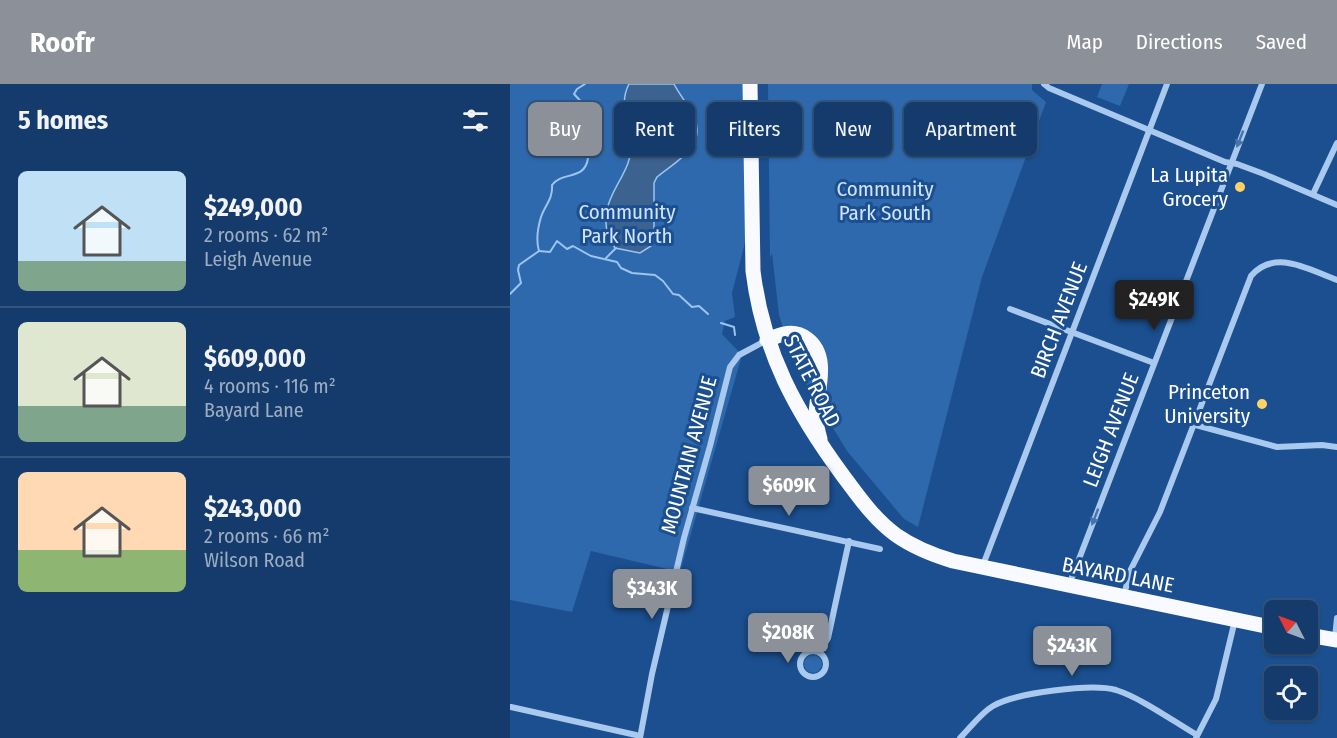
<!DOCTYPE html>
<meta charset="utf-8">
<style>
:root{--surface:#143b6b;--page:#1d4271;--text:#f1f3f6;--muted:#9dadc1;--line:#33557e;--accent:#8c9099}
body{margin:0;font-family:"Fira Sans Condensed",sans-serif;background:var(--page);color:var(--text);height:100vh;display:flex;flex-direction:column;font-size:22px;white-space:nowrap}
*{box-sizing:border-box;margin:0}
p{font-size:20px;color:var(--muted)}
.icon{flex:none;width:33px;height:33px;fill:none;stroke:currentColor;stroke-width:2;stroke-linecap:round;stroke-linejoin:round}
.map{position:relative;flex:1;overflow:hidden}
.drawer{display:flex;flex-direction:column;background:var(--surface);width:510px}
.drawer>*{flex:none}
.hud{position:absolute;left:18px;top:18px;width:570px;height:54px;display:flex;gap:12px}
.needle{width:39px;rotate:312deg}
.buttons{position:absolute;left:754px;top:516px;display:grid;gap:12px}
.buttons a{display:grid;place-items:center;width:54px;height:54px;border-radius:9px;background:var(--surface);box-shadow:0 2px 4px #0004,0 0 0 2px var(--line);font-size:30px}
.price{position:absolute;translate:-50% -51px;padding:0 14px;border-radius:6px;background:var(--accent);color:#fff;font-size:20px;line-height:39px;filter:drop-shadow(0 2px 3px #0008)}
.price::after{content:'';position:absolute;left:50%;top:36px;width:18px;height:14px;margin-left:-9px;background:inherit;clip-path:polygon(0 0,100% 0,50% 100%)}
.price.selected{background:#222;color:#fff}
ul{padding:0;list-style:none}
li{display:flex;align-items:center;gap:18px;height:150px;padding:0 18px}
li+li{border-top:2px solid var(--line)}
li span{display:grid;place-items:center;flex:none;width:168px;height:120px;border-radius:9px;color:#555}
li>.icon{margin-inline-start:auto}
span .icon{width:72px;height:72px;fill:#fffc;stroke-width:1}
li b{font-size:26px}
h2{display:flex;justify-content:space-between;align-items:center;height:72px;padding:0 18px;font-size:26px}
.tag{padding:0 21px;border-radius:9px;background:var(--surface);box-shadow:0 2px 4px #0004,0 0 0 2px var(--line);font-size:21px;line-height:54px}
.tag.selected{background:var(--accent);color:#fff}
header{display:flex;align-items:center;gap:36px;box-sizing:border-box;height:84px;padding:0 30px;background:var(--accent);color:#fff}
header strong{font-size:28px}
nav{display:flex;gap:33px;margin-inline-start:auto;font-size:21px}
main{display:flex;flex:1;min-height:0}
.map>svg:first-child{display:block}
</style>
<header>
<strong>Roofr</strong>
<nav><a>Map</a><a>Directions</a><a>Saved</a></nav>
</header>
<main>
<section class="drawer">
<h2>5 homes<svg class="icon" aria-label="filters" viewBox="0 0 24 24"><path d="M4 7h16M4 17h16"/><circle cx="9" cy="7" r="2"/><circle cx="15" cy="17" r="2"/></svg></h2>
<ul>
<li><span style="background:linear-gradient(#bfe0f5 75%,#7fa58c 0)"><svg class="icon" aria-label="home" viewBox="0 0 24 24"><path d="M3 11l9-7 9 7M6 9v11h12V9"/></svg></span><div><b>$249,000</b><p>2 rooms · 62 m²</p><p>Leigh Avenue</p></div></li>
<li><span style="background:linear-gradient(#dfe7d0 70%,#7fa58c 0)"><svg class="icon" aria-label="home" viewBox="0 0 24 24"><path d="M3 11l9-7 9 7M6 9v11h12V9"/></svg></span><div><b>$609,000</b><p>4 rooms · 116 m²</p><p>Bayard Lane</p></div></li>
<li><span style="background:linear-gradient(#ffd9b3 65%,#8fb573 0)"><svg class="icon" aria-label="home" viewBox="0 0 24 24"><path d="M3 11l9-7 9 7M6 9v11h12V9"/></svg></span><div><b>$243,000</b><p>2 rooms · 66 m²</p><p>Wilson Road</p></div></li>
</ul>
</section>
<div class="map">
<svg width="827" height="654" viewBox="0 0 827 654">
<rect width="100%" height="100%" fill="#1b4f8f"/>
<g fill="#2e69ad">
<polygon points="0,0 236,0 237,151 222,209 225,233 215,237 212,250 232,271 170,488 81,467 62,528 0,516"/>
<polygon points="258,0 522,0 522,6 536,18 472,193 408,443 394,435 337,367 286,283 269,231 262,169 260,174"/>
<polygon points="592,0 619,0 610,22 587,13"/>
<circle cx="303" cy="580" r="9"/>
</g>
<path fill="#3c6290" stroke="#9cc4f0" stroke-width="1.5" d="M119 0H164C170 12 179 21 184 33 197 63 166 77 147 93L144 99V154L141 162 130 169 105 164C76 119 124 96 121 59 120 37 108 21 119 0Z"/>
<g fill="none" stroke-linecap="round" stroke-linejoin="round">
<g stroke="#9cc4f0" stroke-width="2">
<polyline points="29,167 40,168 47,157 57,165 63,162 81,172 107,178 111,184 122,189 145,191 153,197 163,210 169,211 182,223 189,222 198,230"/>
<polyline points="96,174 106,164"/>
<path d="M0 210 11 199 8 186 9 181 29 167C26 157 28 143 31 133 35 121 43 115 42 101 52 87 75 97 78 74L73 67 62 69 58 65 63 47 77 30 76 23 64 10 67 5 75 0"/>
<polyline points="211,239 224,243 225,251"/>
</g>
<g stroke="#a9c9ee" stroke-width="6">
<polyline points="534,0 539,4 715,78 727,80 754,90 827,121"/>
<polyline points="803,110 827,59"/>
<polyline points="500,225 644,279"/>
<polyline points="682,340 767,363 812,361 827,363"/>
<polyline points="182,424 370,465"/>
<polyline points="473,481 657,0"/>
<polyline points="559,501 752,0"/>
<path d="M614 513 619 489 650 428 741 192C765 164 799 186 827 196"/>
<polyline points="825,554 827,534"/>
<circle cx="303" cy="580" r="13"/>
<polyline points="310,568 318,554 339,457"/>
<polyline points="1,623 126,651 129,654"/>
<polyline points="130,654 142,590 174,454 200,362 220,283 229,271 257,256"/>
<path d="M450 654C460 644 471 629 483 622 505 609 582 599 606 606 631 614 663 637 687 651"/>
<polyline points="686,654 706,615 725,536"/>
</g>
<g stroke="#f8faff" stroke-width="15">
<path d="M240 0 243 187C253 268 286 328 334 393 350 414 364 435 386 451 403 463 423 471 443 477L765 544"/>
<path d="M257 256C271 250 284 245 297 255 321 273 306 308 306 332 306 340 308 348 310 355"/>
<polyline points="798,551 827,556"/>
</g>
</g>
<defs><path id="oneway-solid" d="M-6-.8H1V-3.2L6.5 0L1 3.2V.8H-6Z" transform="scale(1.5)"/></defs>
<g fill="#4674ac">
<use href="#oneway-solid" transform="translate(730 55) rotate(111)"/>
<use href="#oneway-solid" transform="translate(585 433) rotate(111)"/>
</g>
<g fill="#ffd166" stroke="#1b4f8f" stroke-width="2">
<circle cx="730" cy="103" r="6"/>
<circle cx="752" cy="320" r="6"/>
</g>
<g text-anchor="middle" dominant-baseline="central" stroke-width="6" stroke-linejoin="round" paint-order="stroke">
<g font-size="21" fill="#fff" stroke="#1b4f8f" text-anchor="end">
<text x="718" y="91">La Lupita<tspan x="718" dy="24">Grocery</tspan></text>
<text x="740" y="308">Princeton<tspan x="740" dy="24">University</tspan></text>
</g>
<g font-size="21" fill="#cfe3fa" stroke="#1b4f8f">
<text x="375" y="105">Community<tspan x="375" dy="24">Park South</tspan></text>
<text x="117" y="128">Community<tspan x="117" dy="24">Park North</tspan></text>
</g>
<g font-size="21" fill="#fff" stroke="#1b4f8f">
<text transform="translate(549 236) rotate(-69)">BIRCH AVENUE</text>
<text transform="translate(302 297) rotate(63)">STATE ROAD</text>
<text transform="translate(601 346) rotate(-69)">LEIGH AVENUE</text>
<text transform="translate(179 371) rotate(-75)">MOUNTAIN AVENUE</text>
<text transform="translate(608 491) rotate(11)">BAYARD LANE</text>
</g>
</g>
</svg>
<div class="buttons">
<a><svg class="needle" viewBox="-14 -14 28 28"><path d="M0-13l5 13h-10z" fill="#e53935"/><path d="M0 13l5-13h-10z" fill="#9dadc1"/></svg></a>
<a><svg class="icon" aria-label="locate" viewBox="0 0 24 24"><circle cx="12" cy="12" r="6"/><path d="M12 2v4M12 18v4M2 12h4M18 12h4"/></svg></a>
</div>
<b class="price selected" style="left:644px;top:247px">$249K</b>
<b class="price" style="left:279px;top:433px">$609K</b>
<b class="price" style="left:142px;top:536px">$343K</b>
<b class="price" style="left:278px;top:580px">$208K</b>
<b class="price" style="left:562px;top:593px">$243K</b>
<div class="hud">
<a class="tag selected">Buy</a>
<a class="tag">Rent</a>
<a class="tag">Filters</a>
<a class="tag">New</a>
<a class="tag">Apartment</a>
</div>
</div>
</main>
